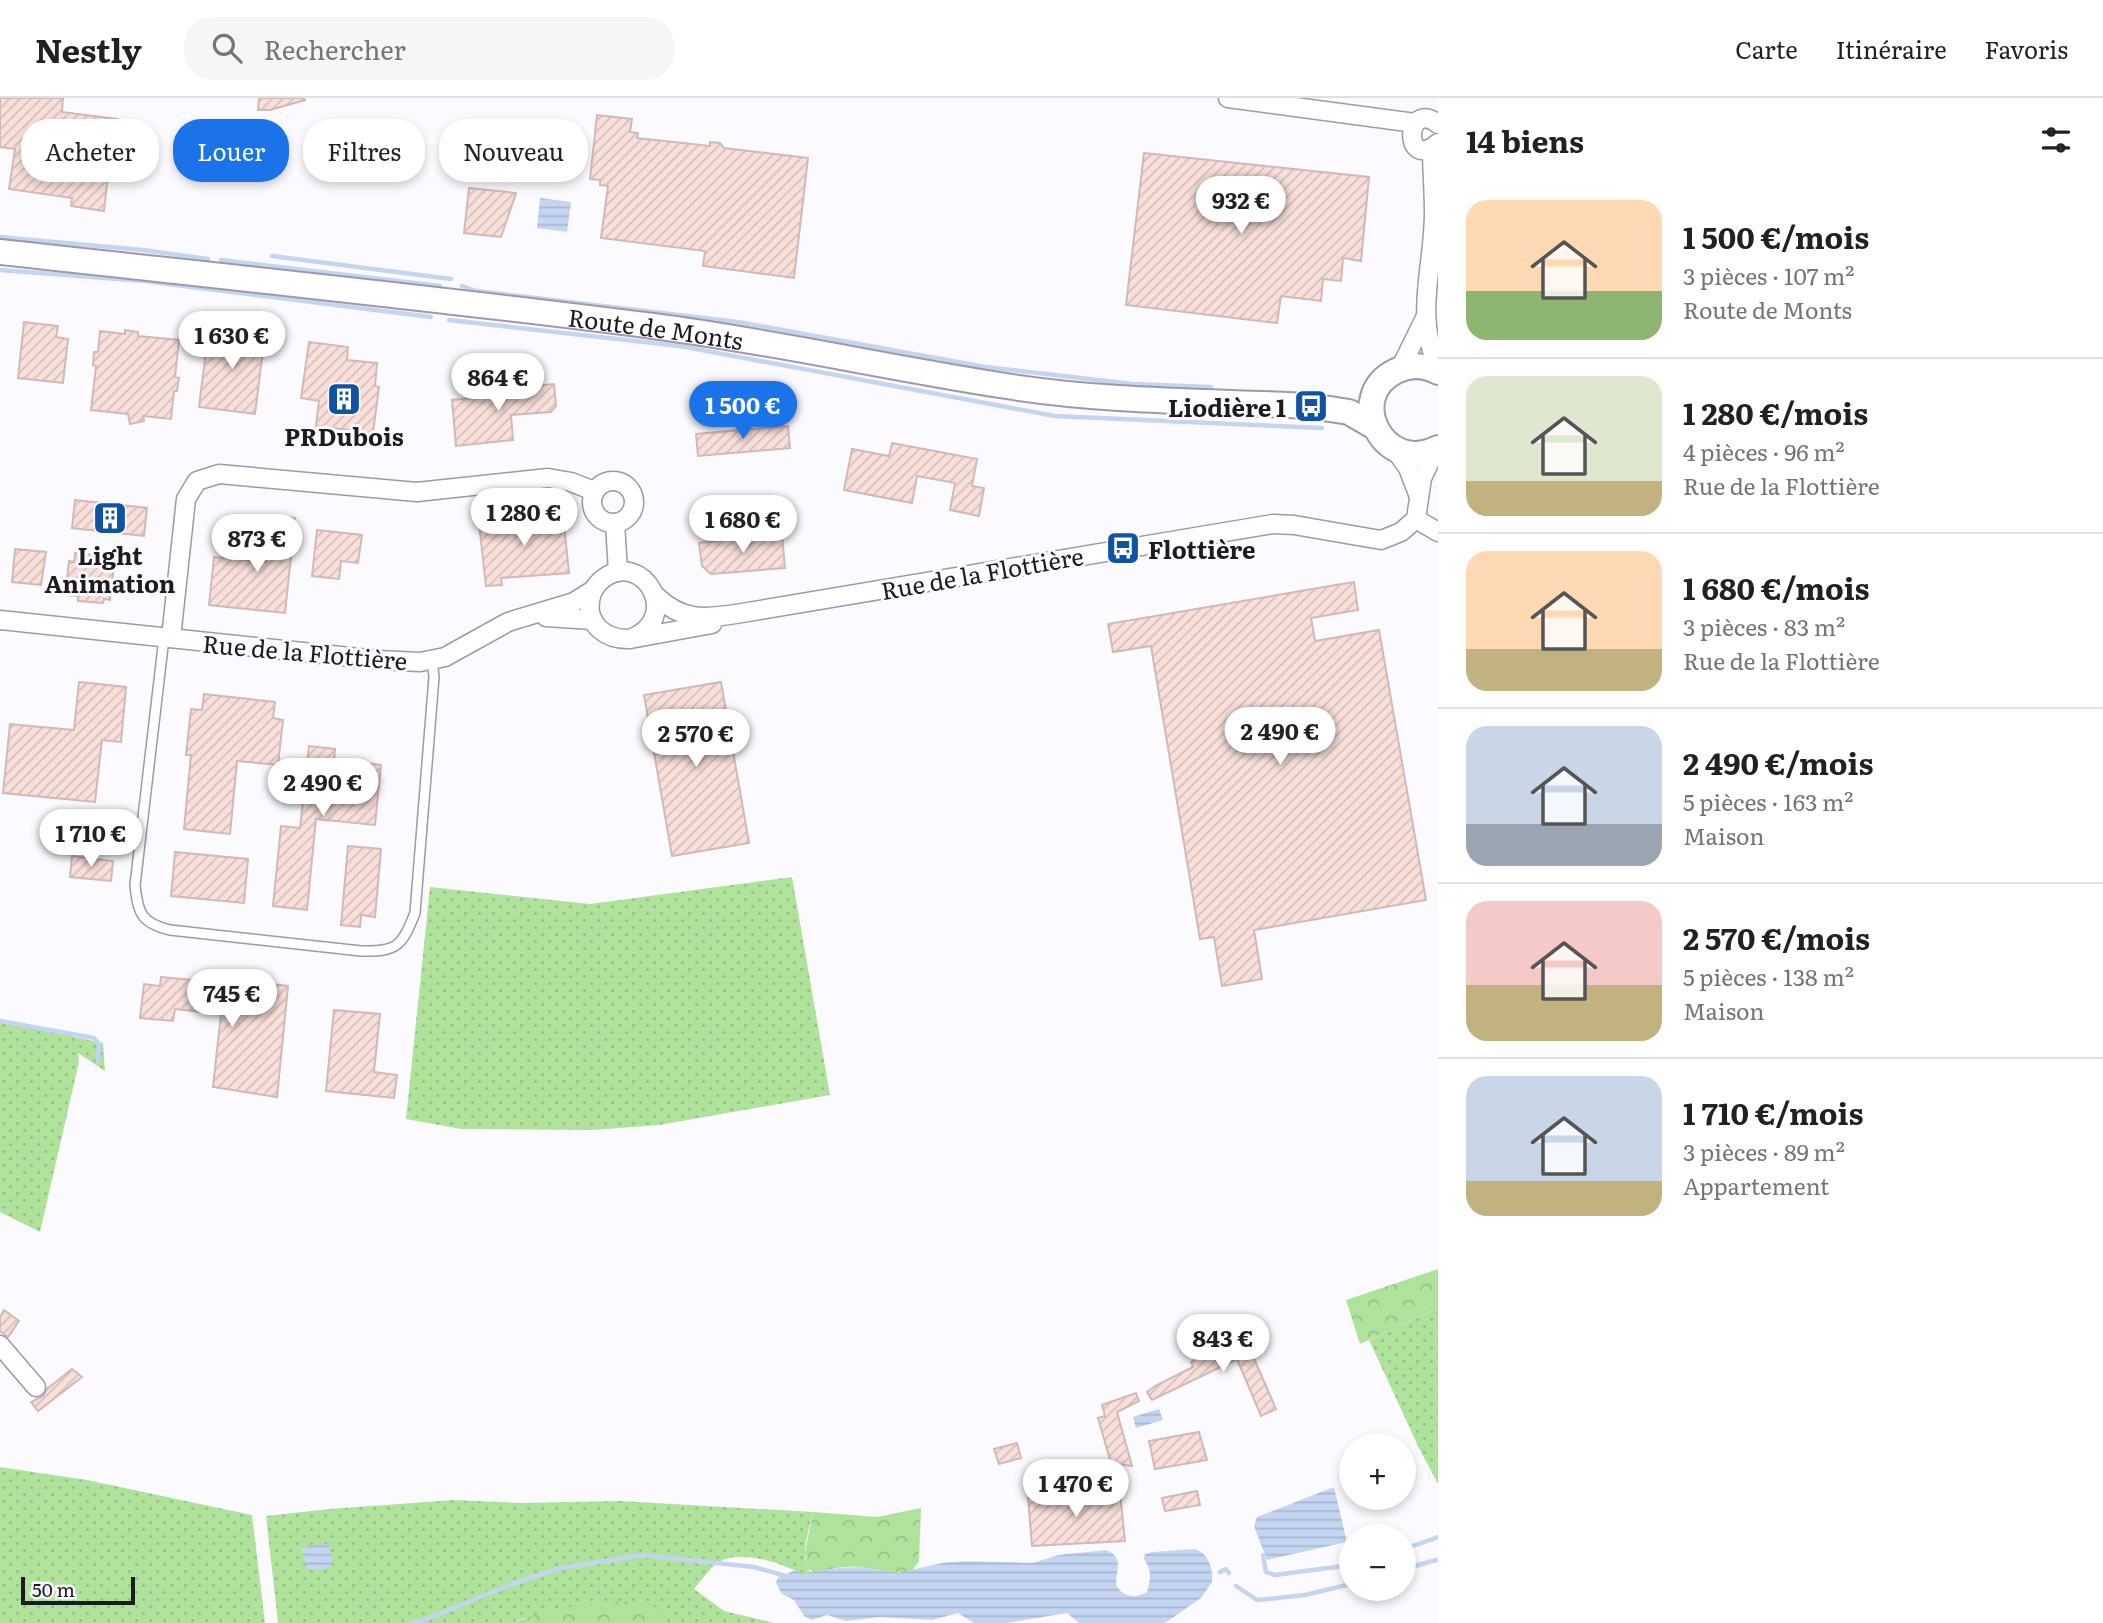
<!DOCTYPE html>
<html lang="fr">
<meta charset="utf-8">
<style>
:root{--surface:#fff;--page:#f6f6f6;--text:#202124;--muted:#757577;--line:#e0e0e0;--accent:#1a73e8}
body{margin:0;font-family:Literata,serif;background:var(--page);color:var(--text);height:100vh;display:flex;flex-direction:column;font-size:26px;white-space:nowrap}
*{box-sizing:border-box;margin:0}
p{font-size:23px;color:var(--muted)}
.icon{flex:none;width:38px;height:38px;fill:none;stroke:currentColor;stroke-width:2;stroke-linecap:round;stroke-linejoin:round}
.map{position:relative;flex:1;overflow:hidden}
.drawer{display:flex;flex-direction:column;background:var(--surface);width:665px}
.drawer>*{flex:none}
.hud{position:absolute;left:21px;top:21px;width:665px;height:63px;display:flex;gap:14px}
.controls{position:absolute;left:1339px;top:1335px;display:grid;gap:14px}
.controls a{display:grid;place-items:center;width:77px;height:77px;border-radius:50%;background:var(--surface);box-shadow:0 4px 10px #0003;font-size:35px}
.scale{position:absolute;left:21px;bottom:18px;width:114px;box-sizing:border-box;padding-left:7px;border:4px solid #1c1b22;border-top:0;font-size:19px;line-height:24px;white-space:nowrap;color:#1c1b22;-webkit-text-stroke:5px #fbfaff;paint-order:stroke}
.price{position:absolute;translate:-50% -60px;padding:0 16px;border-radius:24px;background:#fff;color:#222;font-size:23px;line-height:46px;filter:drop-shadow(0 2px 4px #0008)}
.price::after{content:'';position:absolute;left:50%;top:42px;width:21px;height:16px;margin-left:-10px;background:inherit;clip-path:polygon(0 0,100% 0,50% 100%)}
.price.on{background:var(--accent);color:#fff}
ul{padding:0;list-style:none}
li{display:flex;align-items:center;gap:21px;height:175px;padding:0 28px}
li+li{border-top:2px solid var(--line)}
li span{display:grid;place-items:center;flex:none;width:196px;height:140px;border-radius:21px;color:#555}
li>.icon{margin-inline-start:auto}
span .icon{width:84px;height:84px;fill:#fffc;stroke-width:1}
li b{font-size:30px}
h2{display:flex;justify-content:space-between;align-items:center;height:84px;padding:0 28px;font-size:30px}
.pill{padding:0 24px;border-radius:28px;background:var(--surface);box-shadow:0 4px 10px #0003;font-size:24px;line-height:63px}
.pill.on{background:var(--accent);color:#fff}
header{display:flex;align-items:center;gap:42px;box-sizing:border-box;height:98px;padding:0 35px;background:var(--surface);border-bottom:2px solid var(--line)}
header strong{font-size:33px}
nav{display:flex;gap:38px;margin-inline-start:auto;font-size:24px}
.search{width:490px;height:63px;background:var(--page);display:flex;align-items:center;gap:18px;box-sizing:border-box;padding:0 24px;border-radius:28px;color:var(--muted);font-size:26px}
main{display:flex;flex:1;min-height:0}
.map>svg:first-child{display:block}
</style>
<header>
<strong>Nestly</strong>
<div class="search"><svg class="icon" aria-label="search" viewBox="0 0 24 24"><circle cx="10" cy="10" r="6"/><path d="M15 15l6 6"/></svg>Rechercher</div>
<nav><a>Carte</a><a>Itinéraire</a><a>Favoris</a></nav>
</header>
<main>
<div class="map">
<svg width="1438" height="1525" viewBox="0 0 1438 1525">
<defs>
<pattern id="grass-dots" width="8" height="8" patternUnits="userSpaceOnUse" patternTransform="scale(1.75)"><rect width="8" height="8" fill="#afe39c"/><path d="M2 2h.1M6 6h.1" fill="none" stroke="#96c286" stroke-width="1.8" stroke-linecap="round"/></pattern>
<pattern id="forest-crowns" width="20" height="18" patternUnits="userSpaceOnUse" patternTransform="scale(1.75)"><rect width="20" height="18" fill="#afe39c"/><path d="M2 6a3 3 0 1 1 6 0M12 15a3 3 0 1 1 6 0" fill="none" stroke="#96c286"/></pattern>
<pattern id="water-rules" width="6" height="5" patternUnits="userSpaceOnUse" patternTransform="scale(1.75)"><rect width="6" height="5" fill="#c4d5f1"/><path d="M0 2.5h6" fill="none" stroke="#a8b6ce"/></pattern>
<pattern id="building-hatch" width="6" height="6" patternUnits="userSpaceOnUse" patternTransform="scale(1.75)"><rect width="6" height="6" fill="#f9dfda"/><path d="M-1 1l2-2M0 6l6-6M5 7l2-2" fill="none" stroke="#d5bfbb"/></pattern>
</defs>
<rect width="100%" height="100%" fill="#fbfaff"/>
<g fill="url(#grass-dots)">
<polygon points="792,779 830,997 659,1027 592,1032 461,1031 406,1021 430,789 590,806"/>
<polygon points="0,923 103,945 105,973 78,955 79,964 40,1134 0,1114"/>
<polygon points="1438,1210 1438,1386 1418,1348 1369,1242"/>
<polygon points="0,1369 87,1382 252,1417 265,1525 0,1525"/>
<path d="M454 1402 521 1405 620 1403 813 1414C809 1432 799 1458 810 1474L805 1478C785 1466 737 1449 716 1466 708 1473 701 1483 694 1491L724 1513 774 1525H666V1518L524 1520 512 1525H278L266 1418 329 1411Z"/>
</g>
<g fill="url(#forest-crowns)">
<polygon points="1438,1171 1438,1210 1360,1246 1346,1202"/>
<path d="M921 1410 919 1463 911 1474C894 1477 877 1471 860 1469 844 1468 830 1471 815 1475L807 1470 805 1454 813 1414 877 1419Z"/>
<path d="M634 1503 655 1509 666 1518V1525H512C552 1509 591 1504 634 1503Z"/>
</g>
<g fill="url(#water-rules)">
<polygon points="540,100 571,104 567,134 537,130"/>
<polygon points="1159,1311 1163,1322 1136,1330 1133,1319"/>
<polygon points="1334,1389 1347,1444 1267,1462 1254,1428 1257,1419"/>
<polygon points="329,1446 333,1467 324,1471 307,1472 302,1451 310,1447"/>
<path d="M1195 1451C1209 1456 1213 1470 1212 1484L1201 1500 1165 1525H1079L1067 1515 1007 1525H974L958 1515 932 1522 880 1519 846 1523 827 1517 812 1522 804 1518 794 1502 782 1496 776 1485 778 1479 796 1472 805 1478 810 1474 839 1470 861 1469 898 1475 942 1465 966 1463 1033 1465 1058 1457 1107 1452C1110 1454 1115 1457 1116 1459 1123 1473 1107 1486 1125 1496 1134 1500 1139 1498 1147 1494 1151 1480 1152 1473 1144 1461L1145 1456 1153 1454Z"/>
</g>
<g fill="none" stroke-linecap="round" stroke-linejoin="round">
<g stroke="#c4d5f1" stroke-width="4.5">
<polyline points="0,139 143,152 208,161"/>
<polyline points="272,158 451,181"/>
<polyline points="221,162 440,188"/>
<polyline points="0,172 144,183 431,219"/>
<polyline points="462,188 476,193 738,224 985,269 1132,286 1211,289"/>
<polyline points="449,222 680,248 1055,318 1322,330"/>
<polyline points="0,923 94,940 99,946 98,963"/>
<polyline points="1404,1451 1438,1439"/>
<polyline points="1263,1457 1266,1474 1275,1477 1351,1467"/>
<polyline points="1404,1471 1436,1462"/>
<polyline points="1220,1474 1226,1471 1229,1475"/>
<polyline points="1236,1488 1257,1502 1305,1497 1351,1486"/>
<polyline points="411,1525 424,1522 512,1486 561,1470 643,1457 754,1469 786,1478"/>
</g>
</g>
<g fill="url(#building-hatch)" stroke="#d2b9b5" stroke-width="2">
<polygon points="0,0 63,0 62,14 118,21 116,34 113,33 104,113 71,108 72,100 9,91 15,51 0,49"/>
<polygon points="259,0 304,0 305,2 270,12 258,12"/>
<polygon points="597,17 632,21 630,34 638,35 637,40 710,48 710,44 720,45 724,50 808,60 794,180 703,168 705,153 601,140 608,88 600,87 600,82 590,81"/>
<polygon points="1144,55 1369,79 1361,163 1343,160 1341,183 1323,181 1321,203 1281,198 1277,225 1126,207"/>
<polygon points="469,90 516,95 501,139 464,135"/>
<polygon points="24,224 58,228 56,239 68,241 63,285 18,280"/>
<polygon points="209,229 265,236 255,316 199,309"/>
<polygon points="125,232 138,234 138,238 179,242 175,279 179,280 177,293 174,293 171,321 143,318 144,323 130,326 128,316 91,312 96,268 93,267 94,254 98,254 100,233 125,236"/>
<polygon points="309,244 348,249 347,262 377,265 375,288 379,289 373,335 316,328 319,303 301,300"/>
<polygon points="554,286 556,308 551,314 511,317 513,342 456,348 452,302 505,297 504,291"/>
<polygon points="788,328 790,350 698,358 696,336"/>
<polygon points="892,345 977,361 972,388 984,390 979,418 950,412 955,385 917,378 912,405 844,392 852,351 889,358"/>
<polygon points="75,402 147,410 144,438 72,430"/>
<polygon points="563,416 569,475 501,480 502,487 486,488 479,425"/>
<polygon points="271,418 295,420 285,515 209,507 214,459 266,464"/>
<polygon points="317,432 362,437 358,465 341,463 339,481 312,478"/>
<polygon points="782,436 785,470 711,476 702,468 699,445"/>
<polygon points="15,451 46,454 41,487 12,484"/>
<polygon points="75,455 115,459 110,502 104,501 103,505 78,503 78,498 65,497 69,463 74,464"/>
<polygon points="1354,484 1358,512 1311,520 1315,543 1379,532 1426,802 1254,832 1262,881 1222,888 1214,839 1200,841 1151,548 1113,554 1108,526"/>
<polygon points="79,584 126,589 121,644 102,642 95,704 3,695 10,626 74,632"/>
<polygon points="721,584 749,745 672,758 644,597"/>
<polygon points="204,596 275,604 273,620 283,622 278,667 237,663 230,736 184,731 191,657 186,657 191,611 202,612"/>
<polygon points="309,648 335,651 334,662 381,667 375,727 316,721 307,812 273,808 281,728 300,730"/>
<polygon points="348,748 381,751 375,819 361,817 360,829 341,827"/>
<polygon points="175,754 248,761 244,805 171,798"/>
<polygon points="72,758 113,763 111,783 70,779"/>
<polygon points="161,879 202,883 201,891 252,894 253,884 288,888 277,999 213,989 221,916 175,911 173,923 140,920 144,886 160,888"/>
<polygon points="334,912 380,916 374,974 397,977 394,1000 326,993"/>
<polygon points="4,1212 19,1223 8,1239 0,1233 0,1219"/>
<polygon points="1245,1240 1276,1311 1261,1318 1237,1261 1152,1302 1147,1294 1155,1288 1193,1269 1191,1264 1203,1257 1214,1253 1215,1255"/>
<polygon points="72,1271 82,1279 38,1313 31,1304 43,1298 47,1291"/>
<polygon points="1136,1295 1139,1303 1117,1314 1132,1368 1111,1365 1098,1320 1105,1318 1102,1307"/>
<polygon points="1199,1334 1207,1362 1155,1371 1149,1343"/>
<polygon points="1017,1345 1021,1360 999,1366 994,1351"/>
<polygon points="1197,1393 1200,1407 1165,1413 1162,1400"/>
<polygon points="1120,1394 1125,1443 1032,1448 1028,1400"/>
</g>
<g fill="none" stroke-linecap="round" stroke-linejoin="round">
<g stroke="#9c99ad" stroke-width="12">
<path id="lane" d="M164 540 135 787C138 815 141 825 170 832L361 853C397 854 402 848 415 815L434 579 432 562"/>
</g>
<g stroke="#9c99ad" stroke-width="21">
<g id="street">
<polyline points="1228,0 1415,25"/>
<path d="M1438 26C1404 0 1403 75 1438 45"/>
<path d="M1432 50C1432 71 1434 93 1434 115 1434 167 1414 219 1438 268"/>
<polyline points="1400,271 1425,220"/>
<polyline points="1394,350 1408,370 1418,396"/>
<circle cx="613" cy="404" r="21"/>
<polyline points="1416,421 1438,434"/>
<polyline points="615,425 618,474"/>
<path d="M655 497C682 524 706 521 742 515L1273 426 1294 427 1381 442 1401 434 1416 421 1422 380 1436 351"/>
<polyline points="546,519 593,522"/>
<polyline points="0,522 378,562 420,564 445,559 508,524 574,504 593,492"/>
<polyline points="171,540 186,401 197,383 219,376 417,394 548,380 571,384 594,393"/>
<path d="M630 541C684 520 643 452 604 480 596 486 591 494 590 503 586 528 608 542 630 541L712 526"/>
<polyline points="0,1247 36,1289"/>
</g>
</g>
<g stroke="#9c99ad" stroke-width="28">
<g id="secondary">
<path id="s1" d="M0 154C218 178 436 200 653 228 771 243 888 270 1006 288 1106 304 1210 303 1311 308L1349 314 1375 329"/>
<path d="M1438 274C1425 267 1410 266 1396 273 1344 298 1383 378 1438 350"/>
</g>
</g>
<use href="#lane" stroke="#fff" stroke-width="9"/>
<use href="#street" stroke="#fff" stroke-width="18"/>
<use href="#secondary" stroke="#fff" stroke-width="24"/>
</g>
<defs>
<g id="building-square" transform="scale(1.75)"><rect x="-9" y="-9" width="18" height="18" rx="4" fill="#1153a3" stroke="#fbfaff"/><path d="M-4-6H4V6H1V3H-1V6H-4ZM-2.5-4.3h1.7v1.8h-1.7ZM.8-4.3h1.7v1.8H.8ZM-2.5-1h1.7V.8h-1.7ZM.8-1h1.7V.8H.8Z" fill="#fff"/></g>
<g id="bus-square" transform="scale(1.75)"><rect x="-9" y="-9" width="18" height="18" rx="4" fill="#1153a3" stroke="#fbfaff"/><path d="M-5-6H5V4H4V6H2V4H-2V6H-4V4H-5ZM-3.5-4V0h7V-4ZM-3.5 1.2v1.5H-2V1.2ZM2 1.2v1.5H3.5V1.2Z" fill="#fff"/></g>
</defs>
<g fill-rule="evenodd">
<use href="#building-square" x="344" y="301"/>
<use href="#bus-square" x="1311" y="308"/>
<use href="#building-square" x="110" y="420"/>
<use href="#bus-square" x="1123" y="450"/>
</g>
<g text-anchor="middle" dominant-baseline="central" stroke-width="6" stroke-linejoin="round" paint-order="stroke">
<g font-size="24" fill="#1c1b22" stroke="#fbfaff">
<text stroke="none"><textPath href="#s1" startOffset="660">Route de Monts</textPath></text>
<text transform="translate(982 474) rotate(-10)">Rue de la Flottière</text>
<text transform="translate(305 553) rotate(5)">Rue de la Flottière</text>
</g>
<g font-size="24" font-weight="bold" fill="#1c1b22" stroke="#fbfaff">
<text x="1286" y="308" text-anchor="end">Liodière 1</text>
<text x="344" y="337">PRDubois</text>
<text x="1148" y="450" text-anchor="start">Flottière</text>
<text x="110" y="456">Light<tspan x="110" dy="28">Animation</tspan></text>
</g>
</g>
</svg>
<div class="controls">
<a>+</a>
<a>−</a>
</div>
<div class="scale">50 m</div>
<b class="price" style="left:1241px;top:138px">932 €</b>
<b class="price" style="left:232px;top:273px">1 630 €</b>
<b class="price" style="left:498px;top:315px">864 €</b>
<b class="price on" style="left:743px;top:343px">1 500 €</b>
<b class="price" style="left:524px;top:450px">1 280 €</b>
<b class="price" style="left:743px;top:457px">1 680 €</b>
<b class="price" style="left:257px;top:476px">873 €</b>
<b class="price" style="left:1280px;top:669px">2 490 €</b>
<b class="price" style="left:696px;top:671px">2 570 €</b>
<b class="price" style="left:323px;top:720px">2 490 €</b>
<b class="price" style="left:91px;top:771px">1 710 €</b>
<b class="price" style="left:232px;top:931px">745 €</b>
<b class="price" style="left:1223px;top:1276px">843 €</b>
<b class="price" style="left:1076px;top:1421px">1 470 €</b>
<div class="hud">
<a class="pill">Acheter</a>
<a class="pill on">Louer</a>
<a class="pill">Filtres</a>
<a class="pill">Nouveau</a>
</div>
</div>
<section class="drawer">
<h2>14 biens<svg class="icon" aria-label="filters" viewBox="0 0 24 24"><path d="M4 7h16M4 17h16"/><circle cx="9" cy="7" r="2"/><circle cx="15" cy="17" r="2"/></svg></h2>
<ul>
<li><span style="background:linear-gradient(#ffd9b3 65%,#8fb573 0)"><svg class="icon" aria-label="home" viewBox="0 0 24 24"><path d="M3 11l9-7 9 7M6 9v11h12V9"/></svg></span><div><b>1 500 €/mois</b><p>3 pièces · 107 m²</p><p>Route de Monts</p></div></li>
<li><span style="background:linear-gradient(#dfe7d0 75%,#c2b280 0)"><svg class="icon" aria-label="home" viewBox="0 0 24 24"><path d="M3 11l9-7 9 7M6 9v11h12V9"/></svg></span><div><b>1 280 €/mois</b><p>4 pièces · 96 m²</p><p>Rue de la Flottière</p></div></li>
<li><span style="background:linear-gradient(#ffd9b3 70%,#c2b280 0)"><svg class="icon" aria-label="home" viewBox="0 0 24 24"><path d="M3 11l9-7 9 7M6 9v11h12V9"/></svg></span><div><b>1 680 €/mois</b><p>3 pièces · 83 m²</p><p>Rue de la Flottière</p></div></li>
<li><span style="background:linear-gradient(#c9d6e8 70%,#9aa5b1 0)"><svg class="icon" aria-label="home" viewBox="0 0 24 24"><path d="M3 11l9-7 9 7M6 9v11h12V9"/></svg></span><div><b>2 490 €/mois</b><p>5 pièces · 163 m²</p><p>Maison</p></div></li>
<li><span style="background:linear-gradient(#f6c9c9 60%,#c2b280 0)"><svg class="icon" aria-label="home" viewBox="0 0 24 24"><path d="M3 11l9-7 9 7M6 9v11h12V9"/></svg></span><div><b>2 570 €/mois</b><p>5 pièces · 138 m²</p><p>Maison</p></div></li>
<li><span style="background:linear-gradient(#c9d6e8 75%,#c2b280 0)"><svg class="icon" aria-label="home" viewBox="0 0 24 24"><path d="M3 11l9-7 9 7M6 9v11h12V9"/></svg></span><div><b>1 710 €/mois</b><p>3 pièces · 89 m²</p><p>Appartement</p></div></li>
</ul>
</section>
</main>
